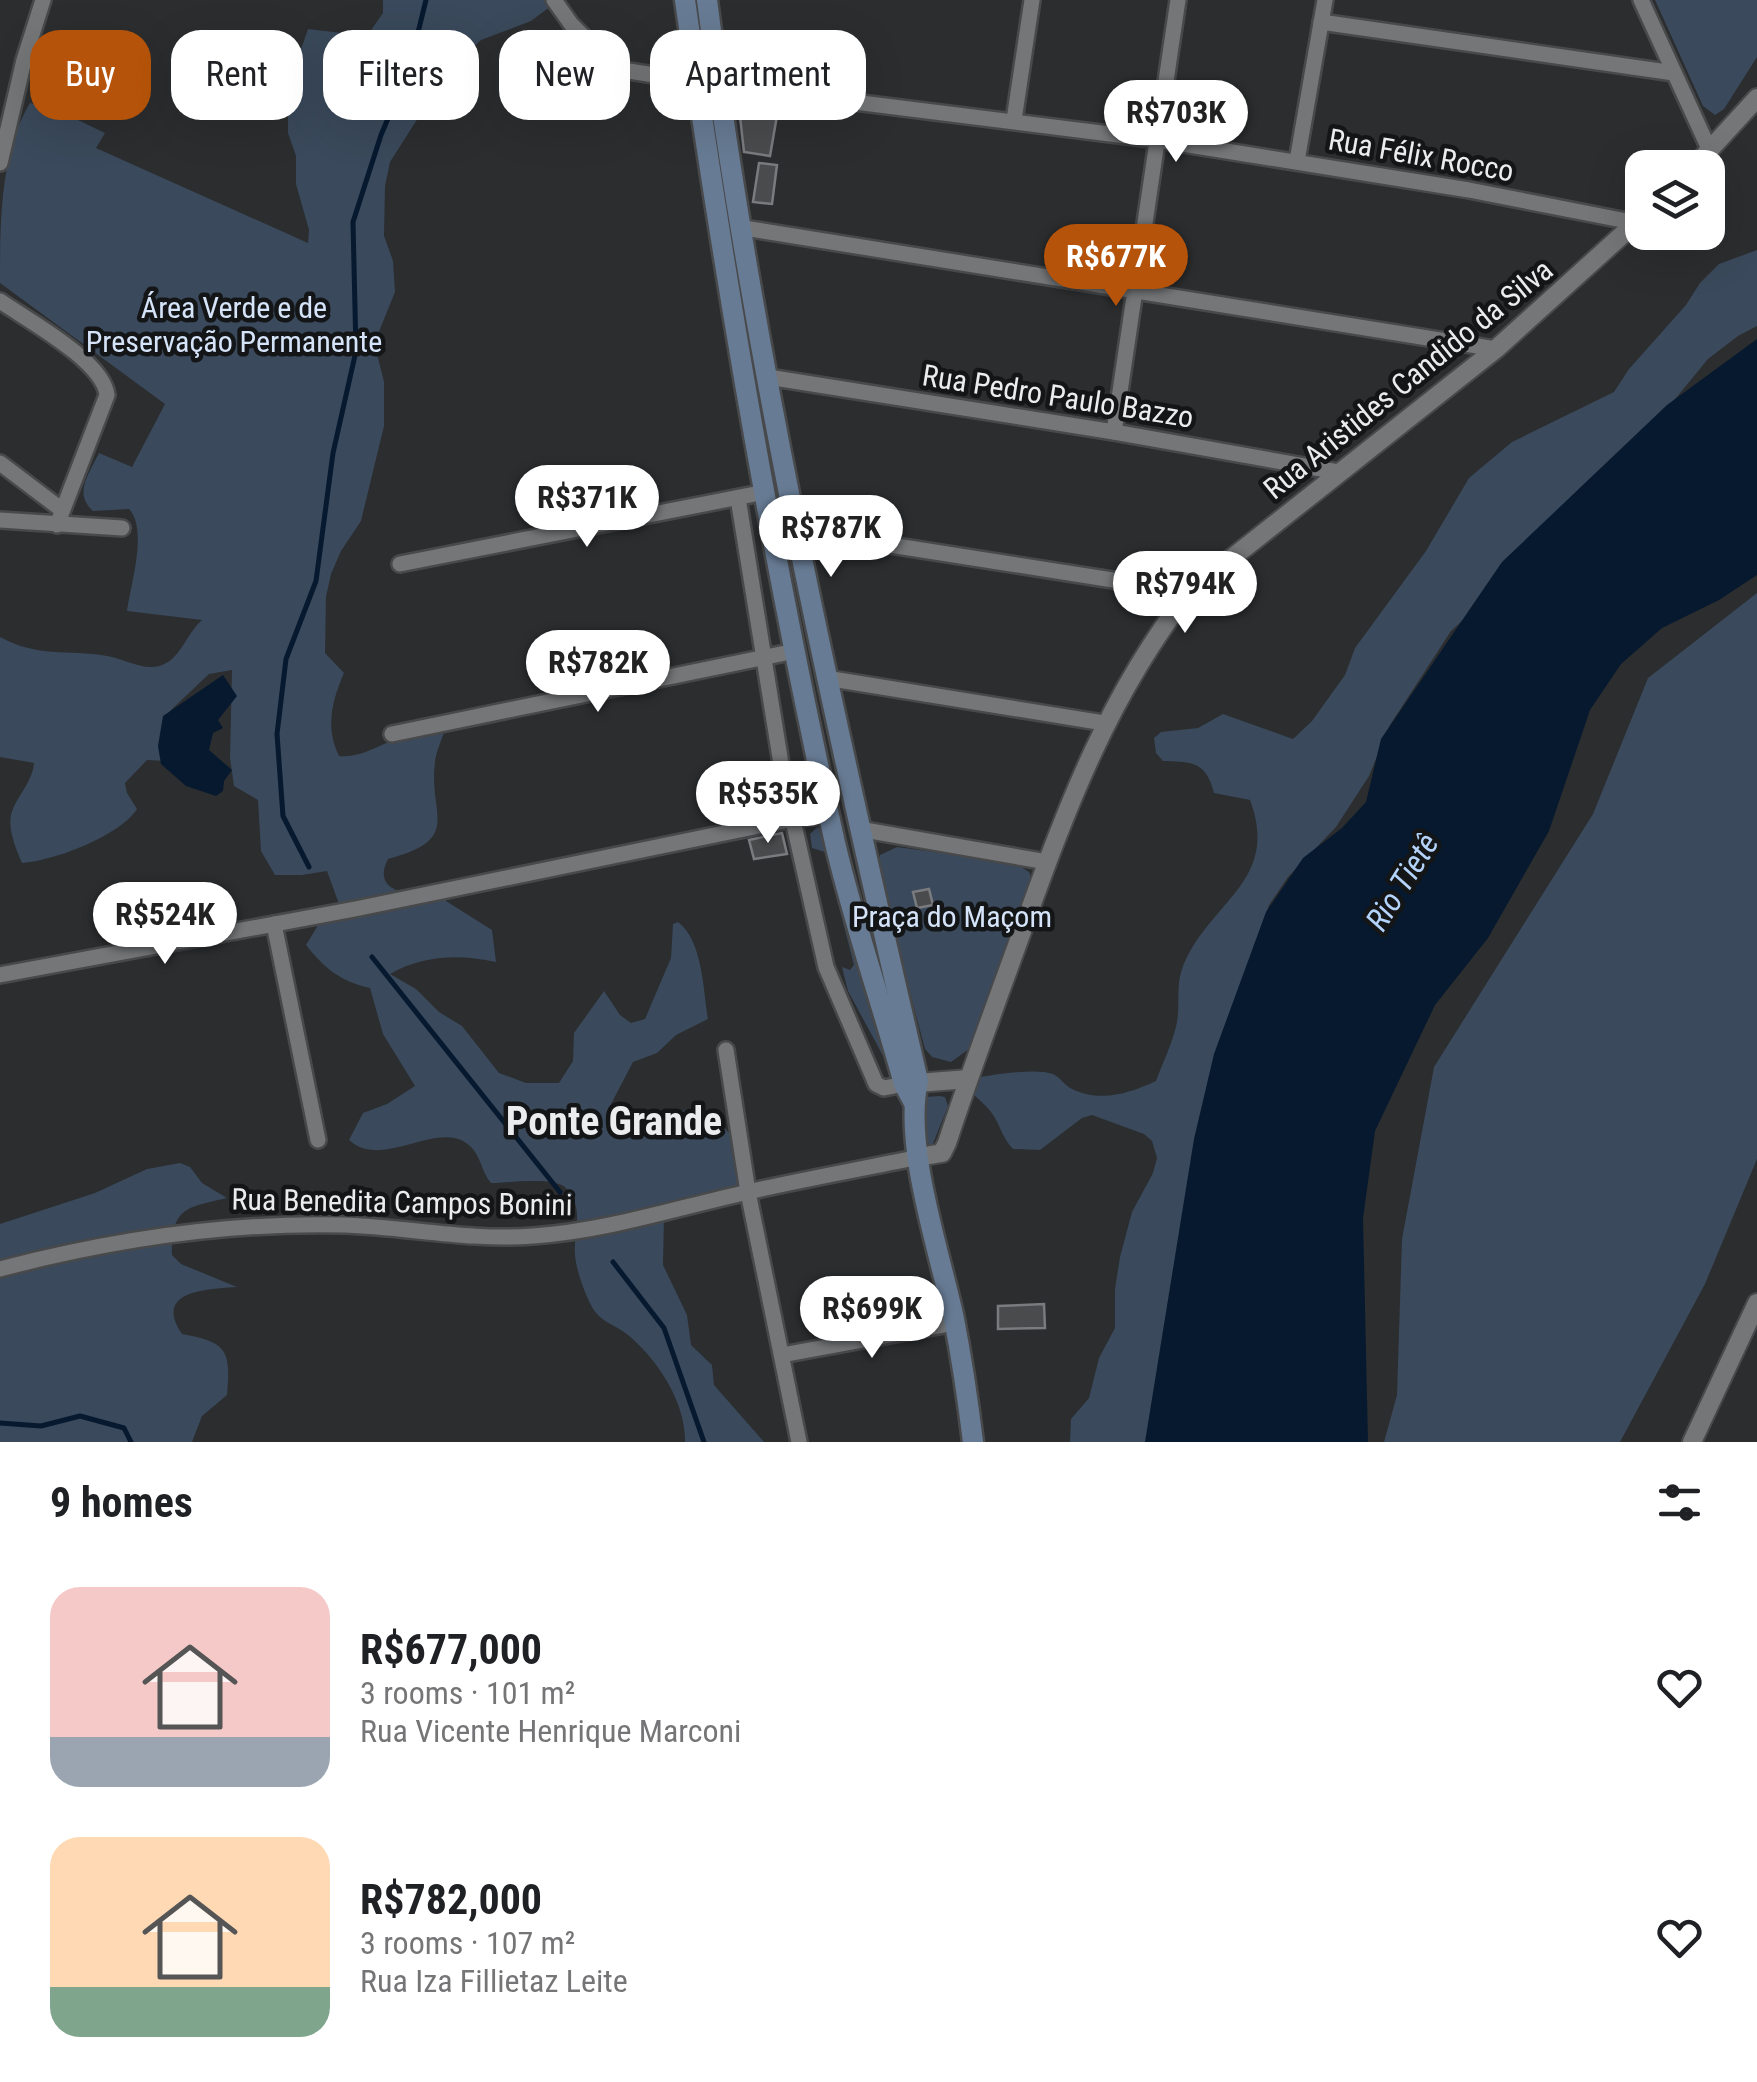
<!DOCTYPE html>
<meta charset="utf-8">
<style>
:root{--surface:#fff;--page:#f6f6f6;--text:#202124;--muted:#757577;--accent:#b45309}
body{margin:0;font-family:"Roboto Condensed",sans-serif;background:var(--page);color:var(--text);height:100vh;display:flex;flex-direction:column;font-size:38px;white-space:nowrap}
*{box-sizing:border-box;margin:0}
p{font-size:32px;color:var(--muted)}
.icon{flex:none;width:55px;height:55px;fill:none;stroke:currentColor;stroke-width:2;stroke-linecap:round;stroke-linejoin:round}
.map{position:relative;height:1442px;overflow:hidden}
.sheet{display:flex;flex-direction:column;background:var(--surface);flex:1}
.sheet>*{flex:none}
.hud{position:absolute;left:30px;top:30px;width:1000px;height:90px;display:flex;gap:20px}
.controls{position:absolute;left:1625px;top:150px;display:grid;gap:20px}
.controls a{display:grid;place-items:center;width:100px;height:100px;border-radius:20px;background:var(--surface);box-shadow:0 10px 40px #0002;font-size:50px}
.price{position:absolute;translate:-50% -85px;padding:0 22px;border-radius:35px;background:#fff;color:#222;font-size:32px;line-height:65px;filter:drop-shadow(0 2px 5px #0008)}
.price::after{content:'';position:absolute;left:50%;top:60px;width:30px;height:22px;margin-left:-15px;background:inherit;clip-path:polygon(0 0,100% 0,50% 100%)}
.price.current{background:var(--accent);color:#fff}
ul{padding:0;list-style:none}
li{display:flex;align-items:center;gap:30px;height:250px;padding:0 50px}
li span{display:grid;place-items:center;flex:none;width:280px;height:200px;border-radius:30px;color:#555}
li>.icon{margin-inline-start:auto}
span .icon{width:120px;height:120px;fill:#fffc;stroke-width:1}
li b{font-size:42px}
h2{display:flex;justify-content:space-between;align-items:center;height:120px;padding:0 50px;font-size:42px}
.pill{padding:0 35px;border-radius:30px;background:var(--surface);box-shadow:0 10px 40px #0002;font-size:35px;line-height:90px}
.pill.current{background:var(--accent);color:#fff}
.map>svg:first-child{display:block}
</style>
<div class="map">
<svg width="1757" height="1442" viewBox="0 0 1757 1442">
<rect width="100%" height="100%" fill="#2b2d2f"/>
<g fill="#3a495b">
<path d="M383 0H553L551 6 531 21 481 40 461 59 459 67 446 74 390 162 385 186 384 236 393 261 395 292 378 334 377 354 384 382V426L361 521 341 551 331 574 326 597 325 653 344 673C332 701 325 727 339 756 375 760 413 716 444 732 441 742 436 752 435 762 428 815 464 839 388 859 368 898 424 895 446 896V901L492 930 496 962C458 954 424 955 390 974L416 989 439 1012 462 1026 499 1073 526 1083H559L573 1061 574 1033 604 991 620 1015 631 1023 645 1019 671 958 673 924 678 922C703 941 703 990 708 1019L676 1035 657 1053 633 1062 609 1108 623 1131 651 1132 670 1113 693 1109 716 1119 734 1138 748 1203 709 1202 684 1197 664 1216 663 1265 687 1315 691 1345 712 1365 714 1385 764 1442H685C686 1403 658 1360 628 1335 616 1325 600 1322 592 1307 585 1294 576 1270 575 1255 573 1230 585 1211 567 1189 556 1176 509 1183 491 1183 482 1173 481 1158 472 1148 441 1115 384 1172 349 1140L363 1113 387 1104 415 1086 383 1034 370 988C340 981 325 969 306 945L320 922 339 904 327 871 302 875H275L261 851 258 800 234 786 230 758 232 670 209 674 171 710 166 733 165 761 147 760 125 783 127 793 137 809C120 836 53 861 22 863 16 849 8 830 11 815 16 796 32 784 34 763L0 757V637C38 658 67 649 107 656 127 659 148 675 168 662 182 653 189 631 202 620L127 611C131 583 148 529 129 509L93 511C73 493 89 474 99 453L132 467 165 404 0 283C0 224 0 152 30 103L53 108 105 133 96 148 308 243 309 230 296 184V156L288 133V100L293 72 308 29 367 36 383 13Z"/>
<polygon points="1655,0 1757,0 1757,57 1724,109 1715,115 1703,106"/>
<path d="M1757 250V326L1738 336 1708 359 1676 398 1613 459 1519 569 1451 631 1390 725 1369 776 1336 827 1288 877 1269 905 1231 1014 1154 1442H1070L1071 1419 1089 1398 1099 1358 1115 1328V1289L1120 1257 1132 1212 1153 1173 1157 1158 1152 1141 1144 1134 1092 1115 1082 1118 1040 1150 1013 1149C1002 1138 1000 1124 991 1112 982 1100 970 1095 965 1080 985 1076 1034 1067 1053 1074 1060 1077 1065 1086 1072 1089 1101 1103 1130 1093 1156 1081 1163 1062 1173 1042 1177 1022 1180 1005 1176 986 1182 969 1207 902 1281 883 1250 800L1214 793C1206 761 1192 762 1163 761L1156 753 1154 738 1161 732 1198 728 1223 714 1293 739 1312 721 1345 675 1355 648 1426 551 1469 478 1512 442 1614 392 1629 369 1686 305 1700 283 1719 264Z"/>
<polygon points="1757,593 1757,1159 1705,1284 1620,1442 1384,1442 1397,1395 1402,1239 1434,1067 1593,814 1648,678"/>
<polygon points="817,827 823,831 888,1065 848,991 842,967 850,970 854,965 825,852 812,848 810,834"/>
<polygon points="897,847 1016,863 1030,873 1031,884 969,1049 951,1062 932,1057 925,1049 877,869 880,855"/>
<polygon points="939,1096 945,1097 948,1106 932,1146 929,1147 919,1103 926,1097"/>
<path d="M180 1163 190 1167 202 1183 227 1198C184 1208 172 1208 172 1255L181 1264 237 1287C209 1289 152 1290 182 1334 227 1342 231 1350 227 1395L202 1416 192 1442H0V1224L95 1193 147 1169Z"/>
</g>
<g fill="#06192f">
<polygon points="1757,339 1757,575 1719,600 1662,628 1621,664 1590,710 1549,831 1488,938 1435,1005 1375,1131 1363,1218 1368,1442 1145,1442 1194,1139 1214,1054 1266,912 1303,858 1342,828 1366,802 1381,739 1502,562 1667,405"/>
<polygon points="223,675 237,696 218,720 223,728 213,733 209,750 232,770 224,781 223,791 216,796 186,786 161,764 158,746 163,716"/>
</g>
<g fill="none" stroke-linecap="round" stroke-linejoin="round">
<g stroke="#06192f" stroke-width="5">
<polyline points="309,867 283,816 277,734 286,659 316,581 333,453 356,351 353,222 381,135 409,69 426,0"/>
<polyline points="372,957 560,1192"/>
<polyline points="613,1262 664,1328 704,1442"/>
<polyline points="0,1423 41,1426 80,1416 124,1428 131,1442"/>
</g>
</g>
<g fill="#494b4d" stroke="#797b7e" stroke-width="2.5">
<polygon points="738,99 779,104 770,156 744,152"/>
<polygon points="759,163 777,165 772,204 753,202"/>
<polygon points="782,833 787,854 754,859 749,840"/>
<polygon points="929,889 933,905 917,908 913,892"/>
<polygon points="1044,1304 1045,1328 998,1329 998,1306"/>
</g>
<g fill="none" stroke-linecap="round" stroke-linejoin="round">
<g stroke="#48494b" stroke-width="20">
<g id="minor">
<polyline points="554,0 571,24 616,69 718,85 1158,140 1469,190 1637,223"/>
<polyline points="1641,0 1710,151"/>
<polyline points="1321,22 1674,73"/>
<polyline points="1014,120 1032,0"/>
<polyline points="1297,161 1325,0"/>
<polyline points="0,163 24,60 43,0"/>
<polyline points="744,228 1496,349"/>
<path d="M0 301C29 321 103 361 107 395L57 525"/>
<polyline points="768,377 1114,432 1338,472"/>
<polyline points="1114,432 1178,0"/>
<polyline points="0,463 62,510"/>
<polyline points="738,498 783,776 826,967 876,1084 884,1088 904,1084"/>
<polyline points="0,520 122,528"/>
<polyline points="795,530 1189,592"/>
<polyline points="400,564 765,492"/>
<polyline points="826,678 1104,723"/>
<polyline points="392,734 795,651"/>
<polyline points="859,829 1047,862"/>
<polyline points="274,924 318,1140"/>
<polyline points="0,975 355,909 793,819 830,815"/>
<polyline points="726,1050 748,1192 799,1442"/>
<path d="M0 1269C114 1239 226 1222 344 1225 407 1227 470 1241 533 1236 606 1231 676 1208 748 1192 805 1179 862 1169 919 1157"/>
<polyline points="782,1355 955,1323"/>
</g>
</g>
<g stroke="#48494b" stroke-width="22">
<g id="tertiary">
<polyline points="1693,168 1757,98"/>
<polyline points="905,1084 968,1079"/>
<path d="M919 1157 942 1153 947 1143C971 1070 998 998 1024 926 1068 804 1109 695 1189 592L1496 349 1642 217"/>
<polyline points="1692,1442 1757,1303"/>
</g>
</g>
<g stroke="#48494b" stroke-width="25">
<g id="secondary">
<path d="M685 0C725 283 773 564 835 843 854 924 882 1004 904 1084L913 1101"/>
<path d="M707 0C754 365 835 724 918 1081 903 1146 940 1253 954 1319 962 1360 968 1401 973 1442"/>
</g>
</g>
<use href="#minor" stroke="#747678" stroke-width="15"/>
<use href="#tertiary" stroke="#747678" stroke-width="18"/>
<use href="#secondary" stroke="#677b94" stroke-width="20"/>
</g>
<g text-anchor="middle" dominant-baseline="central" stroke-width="9" stroke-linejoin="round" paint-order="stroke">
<g font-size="30" fill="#ebecee" stroke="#141516">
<text transform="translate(1421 155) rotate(10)">Rua Félix Rocco</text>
<text transform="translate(1408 379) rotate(-39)">Rua Aristides Candido da Silva</text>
<text transform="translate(1058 396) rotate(9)">Rua Pedro Paulo Bazzo</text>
<text transform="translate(402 1202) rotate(1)">Rua Benedita Campos Bonini</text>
</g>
<g font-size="30" fill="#d5e4f9" stroke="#141516">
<text x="234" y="307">Área Verde e de<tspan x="234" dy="34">Preservação Permanente</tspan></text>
<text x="952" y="916">Praça do Maçom</text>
</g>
<g font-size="32" font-style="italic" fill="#b4d3fa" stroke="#141516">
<text transform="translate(1402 882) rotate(-58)">Rio Tietê</text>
</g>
<g font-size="40" font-weight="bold" fill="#ebecee" stroke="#141516">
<text x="614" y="1121">Ponte Grande</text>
</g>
</g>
</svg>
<div class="controls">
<a><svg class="icon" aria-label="layers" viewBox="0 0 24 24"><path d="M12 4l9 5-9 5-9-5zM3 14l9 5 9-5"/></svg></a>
</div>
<b class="price" style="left:1176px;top:165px">R$703K</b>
<b class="price current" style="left:1116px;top:309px">R$677K</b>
<b class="price" style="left:587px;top:550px">R$371K</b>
<b class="price" style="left:831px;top:580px">R$787K</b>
<b class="price" style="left:1185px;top:636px">R$794K</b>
<b class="price" style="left:598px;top:715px">R$782K</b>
<b class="price" style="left:768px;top:846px">R$535K</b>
<b class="price" style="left:165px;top:967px">R$524K</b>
<b class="price" style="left:872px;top:1361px">R$699K</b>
<div class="hud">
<a class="pill current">Buy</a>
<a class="pill">Rent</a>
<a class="pill">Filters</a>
<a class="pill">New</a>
<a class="pill">Apartment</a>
</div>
</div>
<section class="sheet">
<h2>9 homes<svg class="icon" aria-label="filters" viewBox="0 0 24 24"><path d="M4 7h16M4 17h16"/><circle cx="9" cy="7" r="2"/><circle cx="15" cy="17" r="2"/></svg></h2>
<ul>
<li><span style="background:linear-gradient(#f6c9c9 75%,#9aa5b1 0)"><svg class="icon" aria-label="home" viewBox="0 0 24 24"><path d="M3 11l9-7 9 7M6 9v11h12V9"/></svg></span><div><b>R$677,000</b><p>3 rooms · 101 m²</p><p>Rua Vicente Henrique Marconi</p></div><svg class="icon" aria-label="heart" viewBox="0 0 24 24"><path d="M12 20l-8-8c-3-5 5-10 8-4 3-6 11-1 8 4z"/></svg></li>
<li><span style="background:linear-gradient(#ffd9b3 75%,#7fa58c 0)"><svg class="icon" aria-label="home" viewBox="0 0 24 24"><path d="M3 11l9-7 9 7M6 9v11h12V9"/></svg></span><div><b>R$782,000</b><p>3 rooms · 107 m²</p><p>Rua Iza Fillietaz Leite</p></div><svg class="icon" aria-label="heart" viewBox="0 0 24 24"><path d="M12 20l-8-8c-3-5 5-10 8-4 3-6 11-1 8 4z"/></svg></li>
</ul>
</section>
